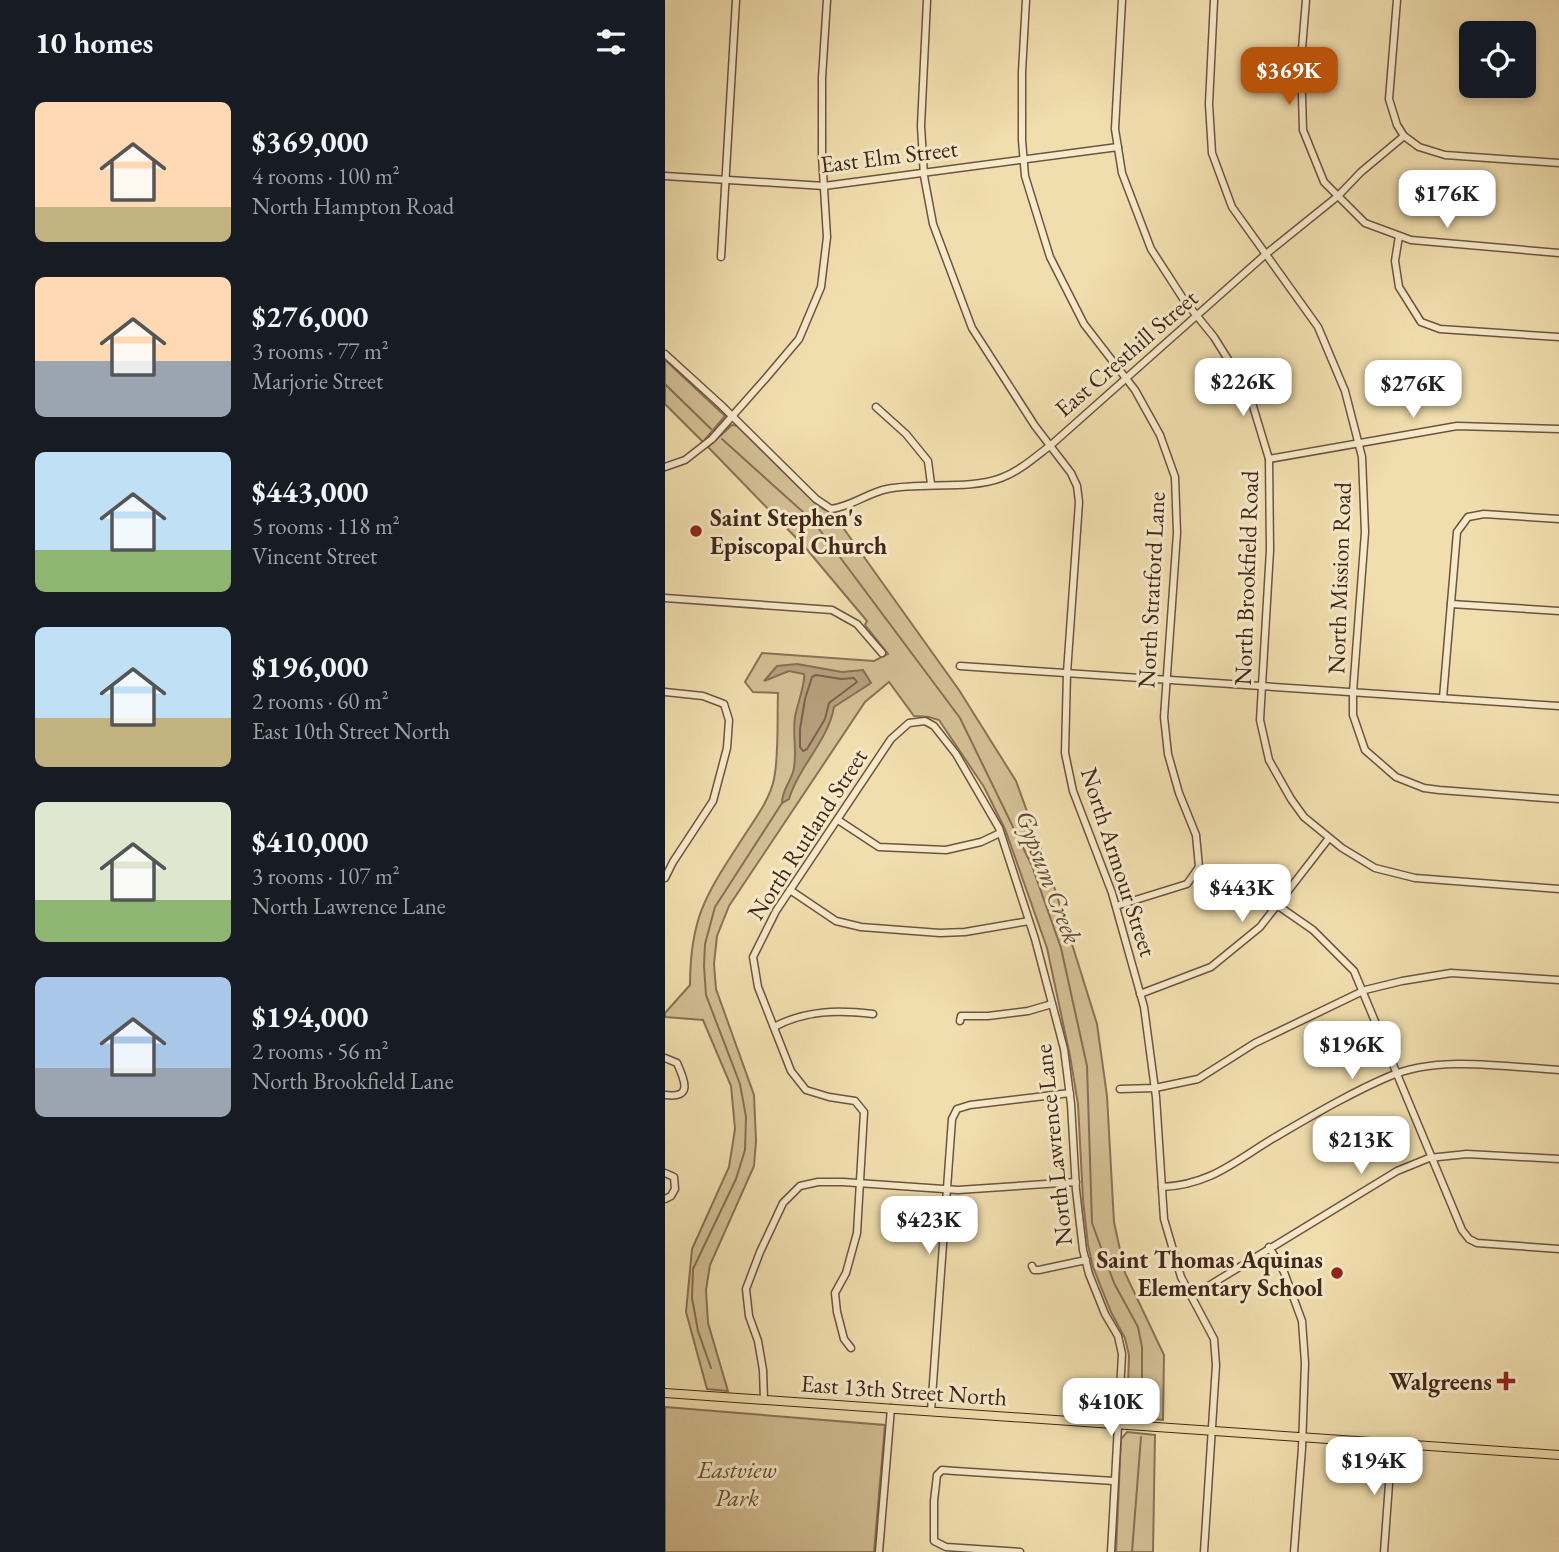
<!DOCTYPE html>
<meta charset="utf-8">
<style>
:root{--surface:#171b24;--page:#242831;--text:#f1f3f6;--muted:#9ea1a6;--accent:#b45309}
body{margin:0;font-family:"EB Garamond",serif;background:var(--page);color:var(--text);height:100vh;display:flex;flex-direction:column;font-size:26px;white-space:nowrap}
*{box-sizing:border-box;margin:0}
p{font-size:23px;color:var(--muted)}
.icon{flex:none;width:38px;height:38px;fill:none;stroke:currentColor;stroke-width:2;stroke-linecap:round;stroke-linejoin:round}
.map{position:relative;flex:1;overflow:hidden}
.sheet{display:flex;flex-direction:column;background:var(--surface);width:665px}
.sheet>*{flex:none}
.controls{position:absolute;left:794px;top:21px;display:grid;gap:14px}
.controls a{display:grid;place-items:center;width:77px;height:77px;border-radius:10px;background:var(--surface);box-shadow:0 4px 10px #0003;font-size:35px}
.price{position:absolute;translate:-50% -60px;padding:0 16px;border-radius:14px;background:#fff;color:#222;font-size:23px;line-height:46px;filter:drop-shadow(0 2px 4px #0008)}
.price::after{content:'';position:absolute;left:50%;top:42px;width:21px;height:16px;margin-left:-10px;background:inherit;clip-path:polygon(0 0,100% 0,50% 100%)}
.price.current{background:var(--accent);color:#fff}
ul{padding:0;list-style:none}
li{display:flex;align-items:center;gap:21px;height:175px;padding:0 35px}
li span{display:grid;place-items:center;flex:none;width:196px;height:140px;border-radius:10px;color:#555}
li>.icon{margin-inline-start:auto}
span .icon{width:84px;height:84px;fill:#fffc;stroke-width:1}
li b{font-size:30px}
h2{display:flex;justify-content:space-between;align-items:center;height:84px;padding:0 35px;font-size:30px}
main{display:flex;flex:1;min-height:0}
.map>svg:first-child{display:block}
</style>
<main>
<section class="sheet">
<h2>10 homes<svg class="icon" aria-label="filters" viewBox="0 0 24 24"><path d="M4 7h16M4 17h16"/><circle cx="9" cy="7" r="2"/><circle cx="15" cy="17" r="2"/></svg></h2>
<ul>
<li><span style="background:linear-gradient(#ffd9b3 75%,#c2b280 0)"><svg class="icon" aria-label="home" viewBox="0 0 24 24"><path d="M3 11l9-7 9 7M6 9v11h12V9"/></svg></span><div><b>$369,000</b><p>4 rooms · 100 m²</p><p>North Hampton Road</p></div></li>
<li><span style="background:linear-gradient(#ffd9b3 60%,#9aa5b1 0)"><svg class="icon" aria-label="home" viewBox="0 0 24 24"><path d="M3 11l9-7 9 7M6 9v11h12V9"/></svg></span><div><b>$276,000</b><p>3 rooms · 77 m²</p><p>Marjorie Street</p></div></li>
<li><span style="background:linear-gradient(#bfe0f5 70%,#8fb573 0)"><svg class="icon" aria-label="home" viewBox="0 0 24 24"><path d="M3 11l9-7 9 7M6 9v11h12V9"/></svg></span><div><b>$443,000</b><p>5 rooms · 118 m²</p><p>Vincent Street</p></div></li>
<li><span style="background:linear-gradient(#bfe0f5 65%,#c2b280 0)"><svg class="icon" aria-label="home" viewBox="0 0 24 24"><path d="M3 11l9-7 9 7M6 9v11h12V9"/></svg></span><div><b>$196,000</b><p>2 rooms · 60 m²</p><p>East 10th Street North</p></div></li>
<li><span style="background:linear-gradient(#dfe7d0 70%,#8fb573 0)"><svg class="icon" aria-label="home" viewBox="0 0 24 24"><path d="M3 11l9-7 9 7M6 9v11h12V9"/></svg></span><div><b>$410,000</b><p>3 rooms · 107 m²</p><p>North Lawrence Lane</p></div></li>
<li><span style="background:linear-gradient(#a9c7e8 65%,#9aa5b1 0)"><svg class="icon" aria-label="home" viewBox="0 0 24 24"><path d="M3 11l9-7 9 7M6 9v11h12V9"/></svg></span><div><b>$194,000</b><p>2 rooms · 56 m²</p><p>North Brookfield Lane</p></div></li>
</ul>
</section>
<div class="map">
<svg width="894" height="1552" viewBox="0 0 894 1552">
<rect width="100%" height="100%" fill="#f1deae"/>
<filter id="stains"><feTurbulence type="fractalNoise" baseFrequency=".00286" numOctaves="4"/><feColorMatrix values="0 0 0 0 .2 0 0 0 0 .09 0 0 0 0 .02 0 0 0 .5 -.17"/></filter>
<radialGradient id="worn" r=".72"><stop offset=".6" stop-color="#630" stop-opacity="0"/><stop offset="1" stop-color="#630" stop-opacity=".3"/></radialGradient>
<g fill="#d3bf94" stroke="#8a7256" stroke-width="2">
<polygon points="0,360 60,416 38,442 0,404"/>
<path d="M67 425 73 426 150 503 160 510 174 512V522L294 690 351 781 387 880 432 1024 442 1096 449 1222 460 1273 499 1355 498 1420 462 1416 464 1355 460 1338 446 1312 428 1267 423 1245 418 1200 413 1104 405 1056 382 948 340 829 319 787 274 720 264 717 249 716 224 682 200 702 64 906 52 936 49 964 51 989 89 1095 91 1141 89 1166 45 1265 41 1290 43 1323 63 1391 42 1389 21 1312 27 1249 64 1167 70 1129 66 1086 38 1020 0 1017V1013L25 985C25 915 43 892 79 836 90 819 105 799 109 779 114 755 112 719 113 693L88 692 80 682 97 653 209 661 223 654 200 625 202 621 139 546 43 447Z"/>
<polygon points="0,1407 220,1425 209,1552 0,1552"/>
<polygon points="462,1432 490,1435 488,1552 451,1552 456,1439"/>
</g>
<path fill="#b59f7b" stroke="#876f53" stroke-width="2" d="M132 664 177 672 198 670 206 683 169 707C163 741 134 766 124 799L117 803C117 791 124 784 128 772 133 756 127 734 130 717 132 705 141 682 139 674L124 671 99 681 112 666Z"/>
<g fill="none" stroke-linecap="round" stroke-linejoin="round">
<polygon stroke="#7b624a" stroke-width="2" points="151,675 176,679 189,678 192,682 164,703 160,719 142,749 138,751 135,747 135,729 140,699 147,677"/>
<g stroke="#876f53" stroke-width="2">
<polyline points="0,384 46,429"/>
<polyline points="57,439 148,521 295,718 367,866 396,948 422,1066 427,1223 449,1283 473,1327 477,1347 477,1414"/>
<polyline points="46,1368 33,1331 27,1298 28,1269 71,1179 80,1150 81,1117 75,1084 41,995 39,966 40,944 50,907 117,803"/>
<polyline points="467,1552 476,1437"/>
</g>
<g stroke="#6d543e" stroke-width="9">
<g id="minor">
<polyline points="262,0 256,126 259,176 268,224 307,328 370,426 406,473 412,486 414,502 402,673 400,753 408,791 447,893 479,1007 491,1097 499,1219 516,1277 549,1339 551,1365 539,1552"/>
<polyline points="361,0 357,72 357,140 360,176 385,257 419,324 470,390 495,435 510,477 512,533 499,717 503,754 514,793 531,835 534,867 522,884 451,906"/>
<polyline points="457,0 450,129 457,173 486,249 519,300 549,337 584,393 604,459 605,550 595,720 604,760 626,799 639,817 677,848 710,868 750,878 894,889"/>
<polyline points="549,0 544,104 547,153 567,207 653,327 680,391 697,457 700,532 688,692 688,715 700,750 731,777 759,788 774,790 894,799"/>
<polyline points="641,0 636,61 638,130 659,182 700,223 746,240 894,253"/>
<polyline points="732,0 724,99 732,125 739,136 754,147 780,155 894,163"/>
<polyline points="0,176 159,186 453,147"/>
<polyline points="734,236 730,261 734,287 756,322 775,329 894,337"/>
<polyline points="56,257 71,0"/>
<path d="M0 354 56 405 151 499 166 509C188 506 202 493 222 489 257 482 304 490 336 478 355 471 370 457 386 445L601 254 673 196 696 172 739 136"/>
<polyline points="211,407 241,434 263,461 266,484"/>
<polyline points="604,459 792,426 894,429"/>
<polyline points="0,467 20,460 47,439 101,378 134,339 156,287 162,237 157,156 157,78 162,0"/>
<polyline points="0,598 167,610 192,624 217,653"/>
<polyline points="786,604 894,611"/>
<polyline points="295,666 894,706"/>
<polyline points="0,692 38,696 59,704 64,720 62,748 48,801 8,862 0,878"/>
<polyline points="778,698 792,532 803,517 819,514 894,519"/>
<polyline points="173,820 214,847 281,850 316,842 335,833"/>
<polyline points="125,890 171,921 196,927 275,933 300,932 364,921"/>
<polyline points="612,905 648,930 689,971 797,1230 804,1239 812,1243 894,1249"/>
<polyline points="475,994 546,967 595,927 664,838"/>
<polyline points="295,1021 296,1016 323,1016 363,1011 387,1004"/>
<path d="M109 1027C141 1010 173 1010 208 1014"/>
<path d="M0 1058 12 1063C19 1079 29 1099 0 1095"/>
<polyline points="455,1089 490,1088 533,1079 590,1043 700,990 737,981 786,973 894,980"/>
<polyline points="0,1173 9,1177 10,1189 6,1196 0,1199"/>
<path d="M497 1187C544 1185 569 1162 607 1139 645 1117 685 1093 725 1076 774 1055 842 1067 894 1070"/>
<polyline points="604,1247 619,1272 637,1321 640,1363 637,1448 629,1552"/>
<polyline points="367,1266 369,1270 374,1270 421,1260"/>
<polyline points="527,1296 732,1171 764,1158 802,1154 894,1159"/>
<polyline points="186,1348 179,1339 172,1312 170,1293 181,1273 192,1233 199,1112 190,1101 164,1097 141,1090 126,1071 93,987 88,957 111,911 226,739 244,723 260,721 269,726 291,754 334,828 370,939 399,1049 406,1104 411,1190 418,1250 424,1274 440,1314 453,1336 457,1354 446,1552"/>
<polyline points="99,1400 98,1370 93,1341 84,1316 81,1289 95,1252 118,1203 135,1186 153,1182 178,1182 293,1190 411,1182"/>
<polyline points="266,1411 287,1119 292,1109 305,1105 405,1093"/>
<polyline points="214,1552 226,1408"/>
<polyline points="355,1552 281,1547 269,1541 269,1501 272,1475 277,1470 290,1471 449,1481"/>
<polyline points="719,1552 727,1443"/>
</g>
</g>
<g stroke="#412618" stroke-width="10">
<polyline id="major" points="0,1393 894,1455"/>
</g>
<use href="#minor" stroke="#f6eaca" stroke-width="6"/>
<use href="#major" stroke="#f1deae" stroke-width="8"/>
</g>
<g fill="#8f2418" stroke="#f6eaca" stroke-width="2.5">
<circle cx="31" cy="531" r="7"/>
<circle cx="672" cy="1273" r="7"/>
<path d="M837.5 1370.5h7v7h7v7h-7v7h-7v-7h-7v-7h7z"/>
</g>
<g text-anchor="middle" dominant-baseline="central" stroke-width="6" stroke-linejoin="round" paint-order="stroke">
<g font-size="24" fill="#412618" stroke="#f6eaca">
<text transform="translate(224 156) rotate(-7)">East Elm Street</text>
<text transform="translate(461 353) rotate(-41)">East Cresthill Street</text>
<text transform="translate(581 578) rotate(-88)">North Brookfield Road</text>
<text transform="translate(674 578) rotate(-88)">North Mission Road</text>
<text transform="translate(486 590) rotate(-87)">North Stratford Lane</text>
<text transform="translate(142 834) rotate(-57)">North Rutland Street</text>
<text transform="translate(454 862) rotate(72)">North Armour Street</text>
<text transform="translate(388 1145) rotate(-96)">North Lawrence Lane</text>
<text transform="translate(239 1390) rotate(4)">East 13th Street North</text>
</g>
<g font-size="24" font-weight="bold" fill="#412618" stroke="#f6eaca" text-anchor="end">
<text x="45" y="517" text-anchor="start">Saint Stephen's<tspan x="45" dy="28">Episcopal Church</tspan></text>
<text x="658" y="1259">Saint Thomas Aquinas<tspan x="658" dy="28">Elementary School</tspan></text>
<text x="827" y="1381">Walgreens</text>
</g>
<g font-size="24" font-style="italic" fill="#664c37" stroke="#f6eaca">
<text x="72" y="1469">Eastview<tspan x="72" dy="28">Park</tspan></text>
</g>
<g font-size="26" font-style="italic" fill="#644a36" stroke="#f6eaca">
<text transform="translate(384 877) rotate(69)">Gypsum Creek</text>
</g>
</g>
<rect width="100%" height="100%" filter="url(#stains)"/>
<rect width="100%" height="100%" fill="url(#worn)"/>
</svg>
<div class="controls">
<a><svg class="icon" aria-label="locate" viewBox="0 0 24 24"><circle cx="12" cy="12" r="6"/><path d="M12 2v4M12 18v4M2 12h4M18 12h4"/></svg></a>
</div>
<b class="price current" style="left:624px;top:107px">$369K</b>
<b class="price" style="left:782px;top:230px">$176K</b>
<b class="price" style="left:578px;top:418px">$226K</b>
<b class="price" style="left:748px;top:420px">$276K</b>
<b class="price" style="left:577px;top:924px">$443K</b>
<b class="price" style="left:687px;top:1081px">$196K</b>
<b class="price" style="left:696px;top:1176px">$213K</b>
<b class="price" style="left:264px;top:1256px">$423K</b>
<b class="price" style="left:446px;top:1438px">$410K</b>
<b class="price" style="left:709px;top:1497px">$194K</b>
</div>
</main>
